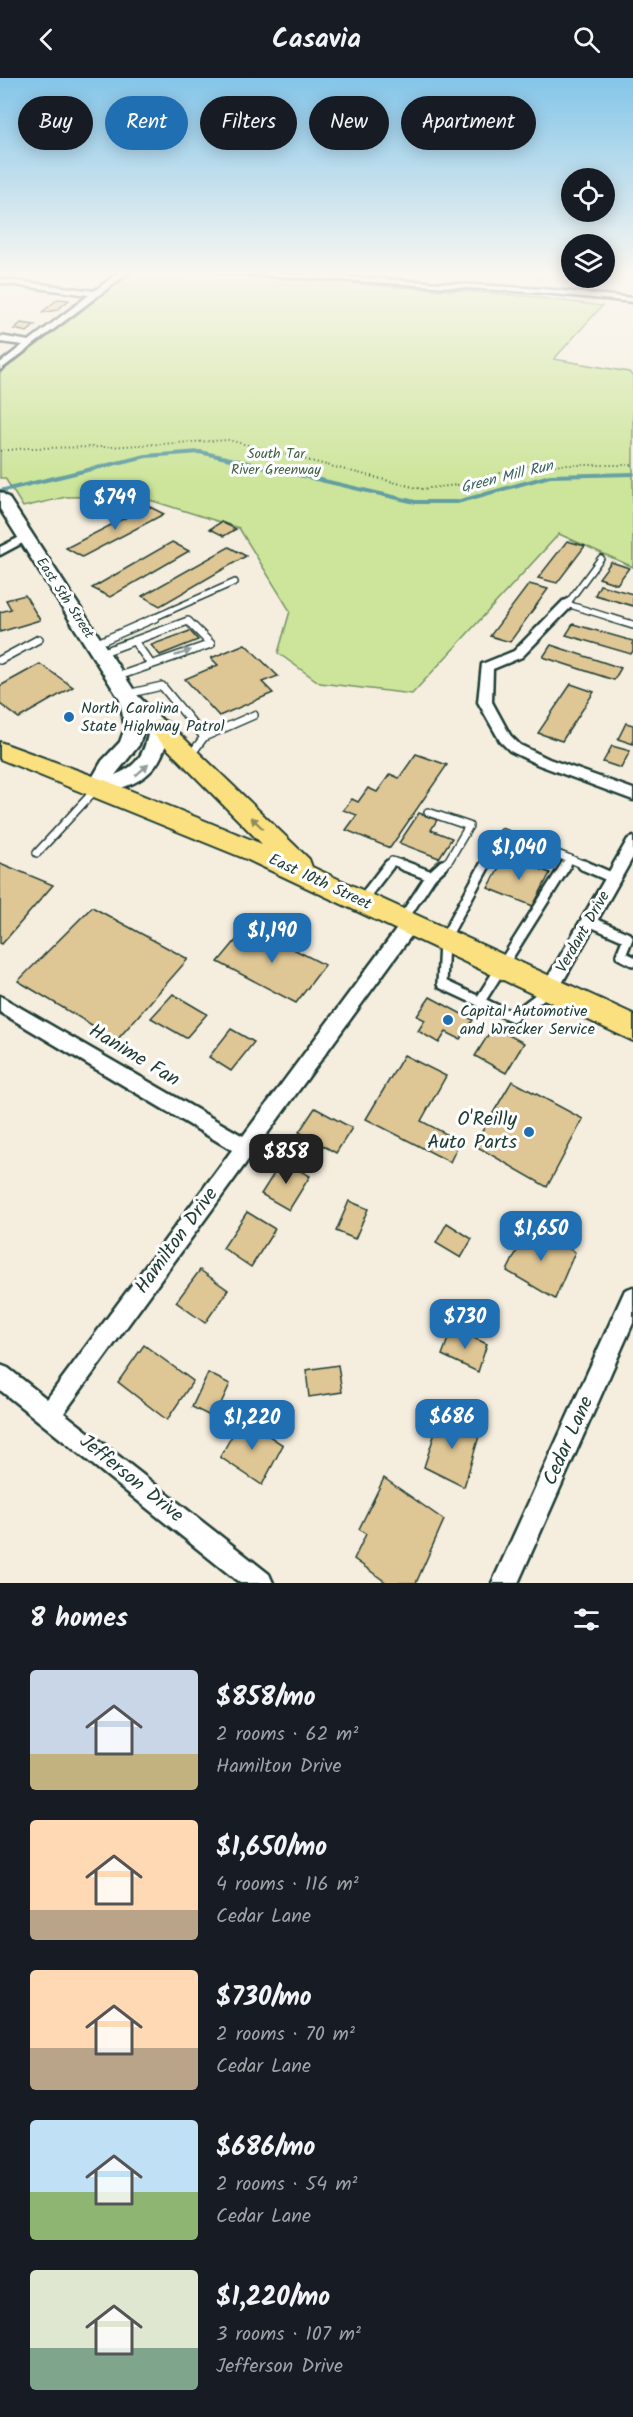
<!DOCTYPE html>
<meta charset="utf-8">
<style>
:root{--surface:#171b24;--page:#20242c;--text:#f1f3f6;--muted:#9ea1a6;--accent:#1f6fb2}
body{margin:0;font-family:Kalam,sans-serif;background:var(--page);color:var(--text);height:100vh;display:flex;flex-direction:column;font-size:22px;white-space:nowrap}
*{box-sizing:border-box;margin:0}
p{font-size:20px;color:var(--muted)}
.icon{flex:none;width:33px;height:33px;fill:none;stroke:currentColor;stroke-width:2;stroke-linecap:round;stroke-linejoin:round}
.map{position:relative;height:1505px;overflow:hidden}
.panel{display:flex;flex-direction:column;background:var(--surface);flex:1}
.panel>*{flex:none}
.banner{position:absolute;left:18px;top:18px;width:597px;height:54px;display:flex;gap:12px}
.tools{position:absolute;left:561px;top:90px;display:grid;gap:12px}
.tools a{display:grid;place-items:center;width:54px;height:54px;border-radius:50%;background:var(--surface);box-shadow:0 3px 15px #0003;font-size:30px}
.price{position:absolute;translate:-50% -51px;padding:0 14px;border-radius:12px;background:var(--accent);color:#fff;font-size:20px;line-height:39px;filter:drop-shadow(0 2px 3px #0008)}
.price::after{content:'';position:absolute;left:50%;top:36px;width:18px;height:14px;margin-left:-9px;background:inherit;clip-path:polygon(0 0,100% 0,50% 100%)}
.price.on{background:#222;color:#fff}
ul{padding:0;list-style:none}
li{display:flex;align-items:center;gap:18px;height:150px;padding:0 30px}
li span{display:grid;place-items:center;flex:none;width:168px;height:120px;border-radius:6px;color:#555}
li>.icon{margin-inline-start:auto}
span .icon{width:72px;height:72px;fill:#fffc;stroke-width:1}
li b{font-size:26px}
h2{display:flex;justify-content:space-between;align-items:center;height:72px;padding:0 30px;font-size:26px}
.pill{padding:0 21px;border-radius:27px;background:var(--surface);box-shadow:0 3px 15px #0003;font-size:21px;line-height:54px}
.pill.on{background:var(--accent);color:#fff}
header{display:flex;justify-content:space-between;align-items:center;height:78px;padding:0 30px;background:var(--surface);font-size:27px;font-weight:600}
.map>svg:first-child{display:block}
</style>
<header><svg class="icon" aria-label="back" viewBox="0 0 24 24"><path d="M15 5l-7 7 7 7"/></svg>Casavia<svg class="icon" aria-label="search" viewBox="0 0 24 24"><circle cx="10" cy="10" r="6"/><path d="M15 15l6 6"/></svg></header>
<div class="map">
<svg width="633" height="1505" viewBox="0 0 633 1505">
<rect width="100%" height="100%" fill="#f5eedf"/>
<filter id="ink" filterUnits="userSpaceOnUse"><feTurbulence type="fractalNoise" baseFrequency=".0167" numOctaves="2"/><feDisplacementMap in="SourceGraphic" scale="12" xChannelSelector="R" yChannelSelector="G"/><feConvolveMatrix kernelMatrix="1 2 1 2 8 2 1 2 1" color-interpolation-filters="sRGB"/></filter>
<g filter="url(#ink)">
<polygon fill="#cde59a" stroke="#769167" stroke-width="1.5" points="133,194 186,194 526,218 602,228 554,281 629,294 633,299 633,489 559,456 412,616 320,605 278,575 290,533 239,450 137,418 66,419 23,429 5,400 0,400 0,295"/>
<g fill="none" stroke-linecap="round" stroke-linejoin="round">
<polyline stroke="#629ea2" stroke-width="4" points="0,413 146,378 200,374 415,424 457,424 550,398 633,396"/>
</g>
<g fill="#dfc695" stroke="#1f3d34" stroke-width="1.5">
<polygon points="58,221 69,222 57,232 41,235"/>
<polygon points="21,245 35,247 27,254 14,251"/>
<polygon points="148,428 164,436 82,479 66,470"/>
<polygon points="221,444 236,451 224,458 210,451"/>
<polygon points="567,463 585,468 557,505 538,500"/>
<polygon points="172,464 189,473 110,519 92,510"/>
<polygon points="229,469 246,478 160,528 142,518"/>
<polygon points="611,484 629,490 617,506 599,500"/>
<polygon points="529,506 548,511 510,564 490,558"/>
<polygon points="600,507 633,516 633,528 595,517"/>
<polygon points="25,517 40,542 0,554 0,534 11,531 6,522"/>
<polygon points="573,546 633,563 633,573 631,576 566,557"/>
<polygon points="190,553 198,562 160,577 151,567"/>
<polygon points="245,566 278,598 262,604 273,615 219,638 185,601 218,587 211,580"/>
<polygon points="551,567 621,590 614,602 543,579"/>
<polygon points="40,586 73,609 19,640 0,626 0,608"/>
<polygon points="571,606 594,614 562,663 538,655"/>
<polygon points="626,645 633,647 633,666 618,661"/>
<polygon points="612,668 630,673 621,690 603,684"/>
<polygon points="416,676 447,687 390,770 346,752 357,737 343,732 352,721 358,724 368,710 377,714 390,696 399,700"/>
<polygon points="419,735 437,742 431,752 452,760 439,780 399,765"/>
<polygon points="506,778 550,795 533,828 488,810"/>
<polygon points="0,785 53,807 2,866 0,865"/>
<polygon points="92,829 188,881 117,962 18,903"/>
<polygon points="248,848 325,887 296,925 218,884"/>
<polygon points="173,916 207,936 186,960 151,940"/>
<polygon points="430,919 473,942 460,961 446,954 439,965 418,953 425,942 417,938"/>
<polygon points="493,949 524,965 506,995 475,978"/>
<polygon points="231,951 254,964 231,993 209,979"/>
<polygon points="404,977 446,998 421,1043 460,1063 450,1084 366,1041"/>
<polygon points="512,1003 583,1041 547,1109 474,1067"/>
<polygon points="315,1030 352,1050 336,1075 299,1054"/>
<polygon points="282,1083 310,1098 289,1132 261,1116"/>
<polygon points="349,1123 368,1131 355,1161 336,1153"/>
<polygon points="247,1134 275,1151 251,1189 223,1170"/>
<polygon points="447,1145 472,1161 461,1180 436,1165"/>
<polygon points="529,1148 575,1174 555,1221 507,1193"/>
<polygon points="200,1192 228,1212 205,1245 176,1224"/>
<polygon points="452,1250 487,1266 478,1294 442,1277"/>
<polygon points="144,1267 193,1303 167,1342 118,1304"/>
<polygon points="338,1287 342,1314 309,1319 306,1292"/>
<polygon points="208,1295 230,1306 214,1340 192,1329"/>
<polygon points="441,1336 480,1355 464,1409 424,1389"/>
<polygon points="242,1340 283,1367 262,1407 220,1379"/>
<polygon points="384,1400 444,1442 416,1505 387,1505 354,1481 366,1456 359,1451"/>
</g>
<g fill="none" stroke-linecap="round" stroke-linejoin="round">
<g stroke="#1f3d34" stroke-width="8">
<g id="lane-far2">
<polyline points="601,480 567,526 615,541"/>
<polyline points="151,541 235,504"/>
</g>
</g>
<g stroke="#1f3d34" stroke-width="10">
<g id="lane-far1">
<polyline points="610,540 633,547"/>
<polyline points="134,563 151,586"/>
<polyline points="95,566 155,540"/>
<polyline points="101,575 188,543 211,566 116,599"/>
<polyline points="0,582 39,561"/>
<polyline points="127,616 162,608 204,659"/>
<polyline points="190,678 204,659 254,637"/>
<polyline points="428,734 469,748 449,782 442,788"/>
<polyline points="37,775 97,710"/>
<polyline points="570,781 587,788"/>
<polyline points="388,788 392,783 406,788"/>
<polyline points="485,788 503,755 570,781 565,788"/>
</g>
</g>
<g stroke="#1f3d34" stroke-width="14">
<g id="lane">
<polyline points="402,787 431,798 403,841"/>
<polyline points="485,787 444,862 442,906 513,939 546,914"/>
<polyline points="583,787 613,800"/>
<polyline points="431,798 443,787"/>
<polyline points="361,823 389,787"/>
<polyline points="589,843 628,860 621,877 633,883"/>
<polyline points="480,923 566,787"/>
</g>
</g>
<g stroke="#1f3d34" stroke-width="5">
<g id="street">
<polygon points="120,194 129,194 0,292 0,285 23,267 0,264 0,258 29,263 89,217 0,205 0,201 94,213"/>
<polygon points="216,194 261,194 543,211 633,220 633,224 543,215"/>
<polygon points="26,456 32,459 30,461 0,477 0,469"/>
<polygon points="567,522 573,526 571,529 522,579 493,591 492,624 510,657 520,667 549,681 633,711 633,722 539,687 510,673 500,663 478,624 482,586 514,573 563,523"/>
<polygon points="633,759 633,779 556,916 550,918 544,916 541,911 544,906 628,761"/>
<polygon points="410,840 416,841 418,846 416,851 64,1335 269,1496 273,1505 240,1505 0,1312 0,1287 8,1290 47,1321 232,1072 0,934 0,918 243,1058 404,841"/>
<polygon points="633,1209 633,1245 518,1505 492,1505 625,1212"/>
</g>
</g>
<g stroke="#1f3d34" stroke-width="5">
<path id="secondary" d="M0 414 8 419 137 617 169 649C165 683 151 701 118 711 109 714 100 717 90 714L87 709 102 683 120 664 125 650 120 622 0 431ZM145 647 149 651C145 675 138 688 115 697L139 667Z"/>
</g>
<g stroke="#1f3d34" stroke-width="4">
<polygon id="primary" points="159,641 167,644 309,781 312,789 633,936 633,963 246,781 0,681 0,664 107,703 262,766 151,654 147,649 151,644"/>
</g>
<polyline stroke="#1f3d34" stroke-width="1.5" stroke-dasharray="1 2" stroke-linecap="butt" points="531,194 541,203"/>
<polyline stroke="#1f3d34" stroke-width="2" stroke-dasharray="1 3" stroke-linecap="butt" points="0,373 27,370 107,369 228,362 421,411 457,407 530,387 633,387"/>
<use href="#lane-far2" stroke="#fff" stroke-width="5"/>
<use href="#lane-far1" stroke="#fff" stroke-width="7"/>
<use href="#lane" stroke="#fff" stroke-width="9"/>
<use href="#street" fill="#fff" fill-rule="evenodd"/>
<use href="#secondary" fill="#fff" fill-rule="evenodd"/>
<use href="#primary" fill="#fbe080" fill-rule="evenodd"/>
</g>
<defs><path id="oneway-solid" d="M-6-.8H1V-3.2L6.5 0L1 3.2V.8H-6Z" transform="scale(1.5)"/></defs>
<g fill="#8f9e9a">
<use href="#oneway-solid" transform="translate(183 575) rotate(-19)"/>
<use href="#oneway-solid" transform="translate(142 692) rotate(-41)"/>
</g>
<use fill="#8d8e5a" href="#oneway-solid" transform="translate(257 745) rotate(-136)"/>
</g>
<linearGradient id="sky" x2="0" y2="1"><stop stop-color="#84c5e9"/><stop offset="0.48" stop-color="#faf7f1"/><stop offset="1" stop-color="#faf7f1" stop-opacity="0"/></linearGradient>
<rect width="633" height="405" fill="url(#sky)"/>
<g fill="#1f6fb2" stroke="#fff" stroke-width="2">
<circle cx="69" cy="639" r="6"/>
<circle cx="448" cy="942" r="6"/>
<circle cx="529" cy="1054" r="6"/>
</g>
<g text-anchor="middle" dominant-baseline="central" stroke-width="6" stroke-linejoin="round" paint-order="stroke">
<g font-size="14" fill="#425f48" stroke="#fff">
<text x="276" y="376">South Tar<tspan x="276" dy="16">River Greenway</tspan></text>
</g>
<g font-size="14" fill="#1f3d34" stroke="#fff">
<text transform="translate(65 520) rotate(57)">East 5th Street</text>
</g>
<g font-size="15" font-style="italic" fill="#3b6562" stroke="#fff">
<text transform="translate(507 399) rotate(-14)">Green Mill Run</text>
</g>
<g font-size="16" fill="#1f3d34" stroke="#fff" text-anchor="start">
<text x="81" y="630">North Carolina<tspan x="81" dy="18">State Highway Patrol</tspan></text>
<text x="460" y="933">Capital Automotive<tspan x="460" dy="18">and Wrecker Service</tspan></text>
</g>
<g font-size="16" fill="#1f3d34" stroke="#fff">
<text transform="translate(320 804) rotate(25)">East 10th Street</text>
<text transform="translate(583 854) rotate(-60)">Verdant Drive</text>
</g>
<g font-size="20" fill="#1f3d34" stroke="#fff">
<text transform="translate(134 978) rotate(31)">Hanime Fan</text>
<text transform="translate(177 1163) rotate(-54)">Hamilton Drive</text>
<text transform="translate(569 1363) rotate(-66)">Cedar Lane</text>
<text transform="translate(131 1401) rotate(39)">Jefferson Drive</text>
</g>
<g font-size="20" fill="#1f3d34" stroke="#fff" text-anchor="end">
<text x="517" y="1042">O'Reilly<tspan x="517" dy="23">Auto Parts</tspan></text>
</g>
</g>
</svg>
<div class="tools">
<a><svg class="icon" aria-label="locate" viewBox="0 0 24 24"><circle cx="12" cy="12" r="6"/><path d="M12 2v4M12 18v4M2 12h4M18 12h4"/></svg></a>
<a><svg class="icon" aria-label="layers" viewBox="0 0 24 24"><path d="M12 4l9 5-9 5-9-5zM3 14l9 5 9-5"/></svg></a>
</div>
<b class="price" style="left:115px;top:453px">$749</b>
<b class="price" style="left:519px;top:803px">$1,040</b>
<b class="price" style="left:272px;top:886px">$1,190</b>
<b class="price on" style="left:286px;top:1107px">$858</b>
<b class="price" style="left:541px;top:1184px">$1,650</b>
<b class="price" style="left:465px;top:1272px">$730</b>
<b class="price" style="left:452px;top:1372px">$686</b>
<b class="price" style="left:252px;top:1373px">$1,220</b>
<div class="banner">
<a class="pill">Buy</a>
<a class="pill on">Rent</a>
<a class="pill">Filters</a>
<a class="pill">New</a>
<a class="pill">Apartment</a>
</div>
</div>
<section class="panel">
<h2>8 homes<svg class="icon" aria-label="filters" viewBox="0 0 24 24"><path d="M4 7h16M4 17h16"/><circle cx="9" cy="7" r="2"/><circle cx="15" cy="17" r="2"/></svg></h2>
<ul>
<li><span style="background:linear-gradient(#c9d6e8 70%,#c2b280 0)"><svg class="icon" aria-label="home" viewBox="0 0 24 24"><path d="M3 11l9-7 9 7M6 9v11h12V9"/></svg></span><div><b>$858/mo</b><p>2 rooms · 62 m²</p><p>Hamilton Drive</p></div></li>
<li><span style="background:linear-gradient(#ffd9b3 75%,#b9a48a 0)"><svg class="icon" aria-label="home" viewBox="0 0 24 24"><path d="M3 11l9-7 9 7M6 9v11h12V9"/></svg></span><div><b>$1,650/mo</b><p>4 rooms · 116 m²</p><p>Cedar Lane</p></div></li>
<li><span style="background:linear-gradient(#ffd9b3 65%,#b9a48a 0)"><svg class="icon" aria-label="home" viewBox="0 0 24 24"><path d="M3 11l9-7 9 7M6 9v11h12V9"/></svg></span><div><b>$730/mo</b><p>2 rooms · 70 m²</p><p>Cedar Lane</p></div></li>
<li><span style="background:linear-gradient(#bfe0f5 60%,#8fb573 0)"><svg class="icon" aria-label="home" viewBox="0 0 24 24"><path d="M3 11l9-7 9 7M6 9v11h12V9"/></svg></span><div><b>$686/mo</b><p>2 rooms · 54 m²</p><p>Cedar Lane</p></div></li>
<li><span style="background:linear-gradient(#dfe7d0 65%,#7fa58c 0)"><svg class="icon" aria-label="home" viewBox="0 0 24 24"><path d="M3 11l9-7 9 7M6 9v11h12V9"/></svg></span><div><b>$1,220/mo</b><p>3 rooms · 107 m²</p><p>Jefferson Drive</p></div></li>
</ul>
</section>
